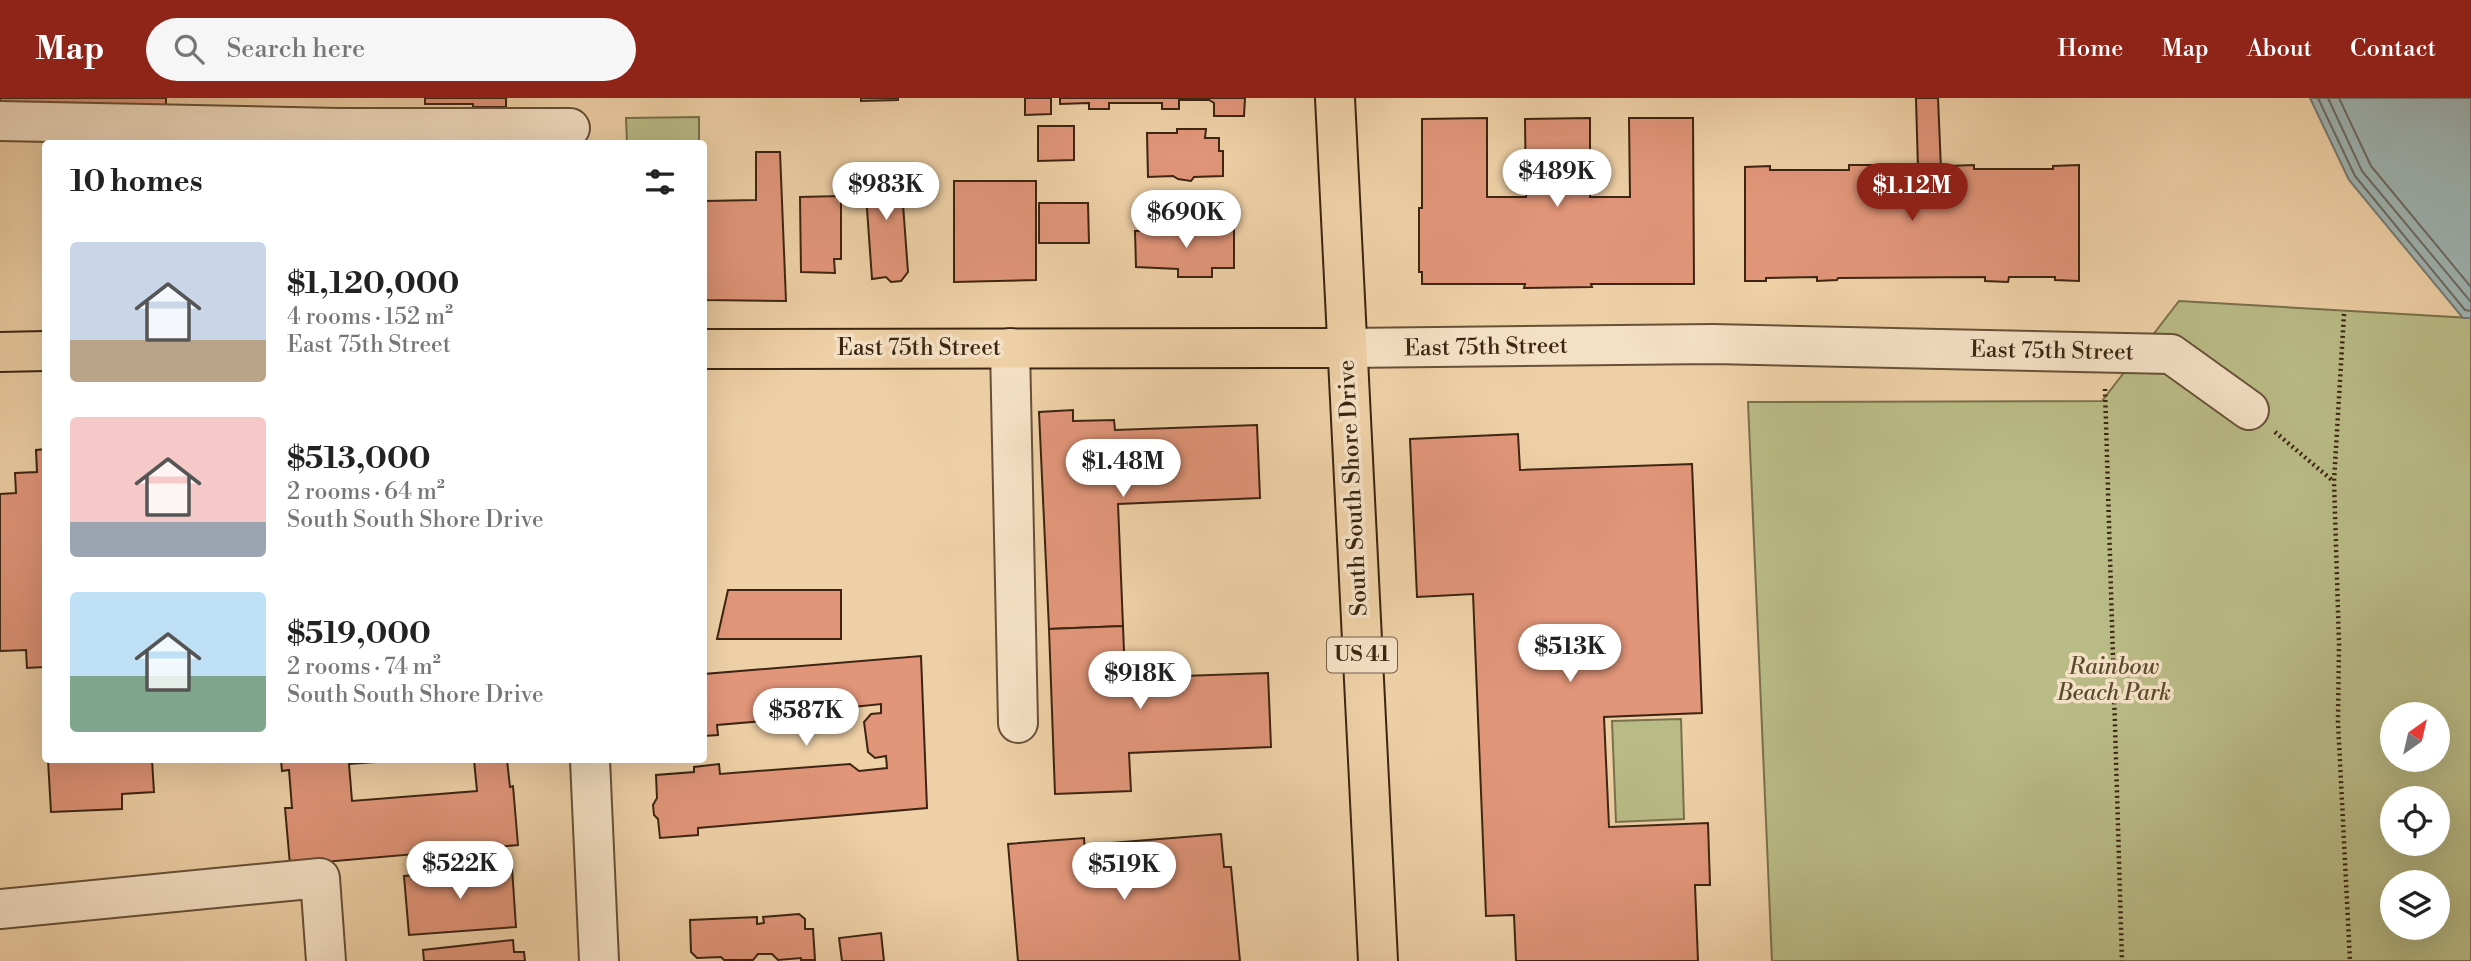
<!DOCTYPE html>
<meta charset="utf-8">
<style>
:root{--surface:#fff;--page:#f6f6f6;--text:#222;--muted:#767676;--accent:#8f2418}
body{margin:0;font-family:"Libre Bodoni",serif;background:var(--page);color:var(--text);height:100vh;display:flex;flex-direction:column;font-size:26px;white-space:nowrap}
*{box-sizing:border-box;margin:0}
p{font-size:23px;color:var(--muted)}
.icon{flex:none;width:38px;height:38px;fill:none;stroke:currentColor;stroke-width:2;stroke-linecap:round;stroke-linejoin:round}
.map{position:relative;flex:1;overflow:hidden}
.side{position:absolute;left:42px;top:42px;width:665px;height:623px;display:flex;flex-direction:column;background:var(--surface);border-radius:7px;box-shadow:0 7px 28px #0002}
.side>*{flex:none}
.needle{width:46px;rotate:34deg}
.controls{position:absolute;left:2380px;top:604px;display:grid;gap:14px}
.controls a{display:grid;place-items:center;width:70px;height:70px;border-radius:50%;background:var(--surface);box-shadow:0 7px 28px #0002;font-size:35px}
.price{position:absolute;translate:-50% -60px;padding:0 16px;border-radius:24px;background:#fff;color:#222;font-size:23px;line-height:46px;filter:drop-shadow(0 2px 4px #0008)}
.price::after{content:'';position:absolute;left:50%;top:42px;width:21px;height:16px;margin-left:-10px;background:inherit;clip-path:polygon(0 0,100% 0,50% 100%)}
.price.selected{background:var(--accent);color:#fff}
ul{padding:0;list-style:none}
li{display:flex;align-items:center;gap:21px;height:175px;padding:0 28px}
li span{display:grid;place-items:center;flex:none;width:196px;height:140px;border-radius:7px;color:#555}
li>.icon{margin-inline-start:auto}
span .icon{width:84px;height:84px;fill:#fffc;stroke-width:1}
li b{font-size:30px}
h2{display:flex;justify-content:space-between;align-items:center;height:84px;padding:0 28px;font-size:30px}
header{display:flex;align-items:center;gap:42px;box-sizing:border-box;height:98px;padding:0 35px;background:var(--accent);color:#fff}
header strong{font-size:33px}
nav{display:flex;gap:38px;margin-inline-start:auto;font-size:24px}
.search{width:490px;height:63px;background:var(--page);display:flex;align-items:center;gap:18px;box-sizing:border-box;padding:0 24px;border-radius:38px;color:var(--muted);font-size:26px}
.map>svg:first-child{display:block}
</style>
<header>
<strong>Map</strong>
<div class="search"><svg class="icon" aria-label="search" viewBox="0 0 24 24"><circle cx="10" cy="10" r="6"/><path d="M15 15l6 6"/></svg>Search here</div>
<nav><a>Home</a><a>Map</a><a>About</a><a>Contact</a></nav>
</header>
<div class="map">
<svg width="2471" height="863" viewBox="0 0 2471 863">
<rect width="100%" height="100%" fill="#eed0a6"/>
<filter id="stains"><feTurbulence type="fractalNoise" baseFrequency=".00286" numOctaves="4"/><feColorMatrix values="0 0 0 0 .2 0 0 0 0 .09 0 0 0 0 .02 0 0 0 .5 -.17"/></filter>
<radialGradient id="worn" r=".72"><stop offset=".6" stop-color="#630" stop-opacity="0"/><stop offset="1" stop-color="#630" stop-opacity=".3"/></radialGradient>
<g fill="#b9bb86" stroke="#7a704c" stroke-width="2" fill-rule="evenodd">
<polygon points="699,19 699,45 627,45 626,20"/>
<path d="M2179 203 2471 220V863H1772L1748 304 2102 303ZM2392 616H2438V662H2392ZM2392 700H2438V746H2392ZM2392 784H2438V830H2392Z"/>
<polygon points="1681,621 1684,721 1616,724 1612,623"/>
</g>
<polygon fill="#9eb4b3" stroke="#777b73" stroke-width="2" points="2310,0 2471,0 2471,220 2463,220 2349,82"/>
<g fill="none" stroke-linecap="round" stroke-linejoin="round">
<g stroke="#6d6c62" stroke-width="2">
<polyline points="2318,0 2355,78 2465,212 2471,213"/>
<polyline points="2328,0 2362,73 2471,204"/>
<polyline points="2339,0 2371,68 2471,189"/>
</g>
</g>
<g fill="#e19579" stroke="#3c2512" stroke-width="2">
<polygon points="0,0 166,0 166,14 0,8"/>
<polygon points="425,0 506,0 506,9 473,9 473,6 425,6"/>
<polygon points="861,0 898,0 898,2 861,3"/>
<polygon points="1025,0 1051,0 1051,16 1025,17"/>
<polygon points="1060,0 1245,0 1244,18 1214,18 1214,5 1209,2 1179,2 1179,11 1162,11 1162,5 1109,5 1109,11 1089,11 1089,5 1060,6"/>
<polygon points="1916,0 1938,0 1941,71 1918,71"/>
<polygon points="1487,20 1487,99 1526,99 1525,21 1590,20 1590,99 1630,99 1629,20 1693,20 1694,186 1591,186 1592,189 1524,190 1525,186 1422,186 1422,174 1419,174 1419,110 1422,110 1422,21"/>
<polygon points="1038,28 1074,28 1074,62 1038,63"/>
<polygon points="1177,31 1206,31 1205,40 1219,40 1219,53 1223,53 1223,78 1194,79 1191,83 1178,81 1173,78 1148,79 1147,35 1177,35"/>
<polygon points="756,54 780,54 786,203 705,202 705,103 756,102"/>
<polygon points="900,66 908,174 901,183 891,184 886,179 872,181 864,69"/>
<polygon points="1849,67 1876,67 1876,72 1949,71 1948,68 1974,67 1974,71 2053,71 2053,68 2079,67 2079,183 2055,182 2055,179 2009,179 2008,184 1985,183 1985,179 1838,180 1837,182 1817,183 1817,179 1766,180 1766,183 1745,183 1745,69 1770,68 1770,72 1849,72"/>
<polygon points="954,83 1036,83 1036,182 954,184"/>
<polygon points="841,98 841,161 834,161 835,175 801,174 800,99"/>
<polygon points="1039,105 1088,105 1089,145 1039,145"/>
<polygon points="1234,129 1234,170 1212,170 1212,179 1178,179 1178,171 1136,169 1135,133 1154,132 1154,130"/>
<polygon points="1073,312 1073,323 1114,322 1115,332 1257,327 1260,400 1118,406 1123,528 1049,531 1039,314"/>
<polygon points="1518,336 1520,372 1692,366 1702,615 1604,619 1609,729 1708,725 1710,787 1695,787 1698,863 1516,863 1514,817 1486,818 1473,496 1417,499 1410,341"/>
<polygon points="46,351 46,608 44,569 27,570 26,552 0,553 0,396 16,395 15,375 37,374 36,352"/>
<polygon points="728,492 841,492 841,541 717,541"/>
<polygon points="1123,528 1125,580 1268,575 1271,649 1129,655 1131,693 1055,696 1049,531"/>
<polygon points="921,558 927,710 698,730 698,737 660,740 658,721 654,717 653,707 657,700 656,677 694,674 694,669 719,666 720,676 850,666 859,673 887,670 886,658 875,660 868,654 864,624 871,616 881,615 881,606 853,609 848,616 717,627 718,637 704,638 704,576"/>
<polygon points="48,662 152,662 154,694 122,696 122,711 51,714"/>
<polygon points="281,662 403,662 349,666 352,703 477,693 474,662 507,662 510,689 513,688 518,747 290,767 285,710 292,710 289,672 282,673"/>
<polygon points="1221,736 1224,769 1231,769 1240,863 1018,863 1008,746 1084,740 1087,781 1101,780 1099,746"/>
<polygon points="512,770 516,829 409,837 404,778"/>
<polygon points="799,816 805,821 805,831 813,831 815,862 801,862 801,860 778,862 772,856 758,856 753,862 724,862 721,859 697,860 691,854 690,822 757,819 757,826 764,825 763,819"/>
<polygon points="881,835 884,863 842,863 839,840"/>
<polygon points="513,842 514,854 524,854 525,863 424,863 423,852"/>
</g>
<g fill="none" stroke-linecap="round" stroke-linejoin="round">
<g stroke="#685037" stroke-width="42">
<g id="minor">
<polyline points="0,23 339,30 570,30"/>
<polyline points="1010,250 1018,625"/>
<polyline points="1346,250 1713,246 2171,256 2249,312"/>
<polyline points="590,662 599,863"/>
<polyline points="0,811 320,780 326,863"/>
</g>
</g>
<g stroke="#3c2512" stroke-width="42">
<g id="major">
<polyline points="1335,0 1378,863"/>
<polyline points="704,251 1346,250"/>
<polyline points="0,254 46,253"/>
</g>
</g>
<g stroke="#3c2512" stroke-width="4.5" stroke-dasharray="2 3.5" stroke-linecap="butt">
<polyline points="2344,216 2334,383 2339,546 2338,624 2350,863"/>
<polyline points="2105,291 2122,863"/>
<polyline points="2275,334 2333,383"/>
</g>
<use href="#minor" stroke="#f4e0c5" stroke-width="38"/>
<use href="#major" stroke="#eed0a6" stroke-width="38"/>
</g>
<g text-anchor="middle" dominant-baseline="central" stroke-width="7" stroke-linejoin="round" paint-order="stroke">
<rect fill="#f4e0c5" stroke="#735d48" stroke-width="2" x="1327" y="539.5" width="70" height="35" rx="5"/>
<g font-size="21" font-weight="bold" fill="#3c2512">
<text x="1362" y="557">US 41</text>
</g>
<g font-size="23" fill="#3c2512" stroke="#f4e0c5">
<text transform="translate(1486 249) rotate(-1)">East 75th Street</text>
<text x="919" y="250">East 75th Street</text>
<text transform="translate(2052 253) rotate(1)">East 75th Street</text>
<text transform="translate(1353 390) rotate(-93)">South South Shore Drive</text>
</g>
<g font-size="23" font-style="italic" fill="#5b4a2f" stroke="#f4e0c5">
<text x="2114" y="569">Rainbow<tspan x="2114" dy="26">Beach Park</tspan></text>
</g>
</g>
<rect width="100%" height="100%" filter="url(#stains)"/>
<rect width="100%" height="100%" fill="url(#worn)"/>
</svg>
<div class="controls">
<a><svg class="needle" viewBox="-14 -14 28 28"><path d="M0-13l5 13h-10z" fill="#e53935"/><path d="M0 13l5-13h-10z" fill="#767676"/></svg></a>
<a><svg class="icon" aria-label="locate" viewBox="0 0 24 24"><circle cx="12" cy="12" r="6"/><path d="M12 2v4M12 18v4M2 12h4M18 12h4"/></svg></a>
<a><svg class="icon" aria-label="layers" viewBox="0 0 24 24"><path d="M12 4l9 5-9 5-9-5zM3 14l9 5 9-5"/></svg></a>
</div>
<b class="price" style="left:1557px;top:111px">$489K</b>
<b class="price" style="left:886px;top:124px">$983K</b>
<b class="price selected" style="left:1912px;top:125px">$1.12M</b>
<b class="price" style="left:1186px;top:152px">$690K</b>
<b class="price" style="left:1123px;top:401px">$1.48M</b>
<b class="price" style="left:1570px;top:586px">$513K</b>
<b class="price" style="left:1140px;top:613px">$918K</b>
<b class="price" style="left:806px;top:650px">$587K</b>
<b class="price" style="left:460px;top:803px">$522K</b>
<b class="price" style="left:1124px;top:804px">$519K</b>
<section class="side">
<h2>10 homes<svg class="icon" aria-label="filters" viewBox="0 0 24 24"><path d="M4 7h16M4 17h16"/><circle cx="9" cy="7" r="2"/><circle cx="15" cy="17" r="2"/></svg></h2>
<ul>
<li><span style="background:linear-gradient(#c9d6e8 70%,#b9a48a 0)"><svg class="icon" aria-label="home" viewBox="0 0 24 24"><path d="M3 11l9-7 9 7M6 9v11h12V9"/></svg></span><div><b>$1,120,000</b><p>4 rooms · 152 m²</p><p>East 75th Street</p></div></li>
<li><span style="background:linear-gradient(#f6c9c9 75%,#9aa5b1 0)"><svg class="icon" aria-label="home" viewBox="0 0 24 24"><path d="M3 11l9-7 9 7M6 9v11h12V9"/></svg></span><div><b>$513,000</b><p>2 rooms · 64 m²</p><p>South South Shore Drive</p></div></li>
<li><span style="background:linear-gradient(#bfe0f5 60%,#7fa58c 0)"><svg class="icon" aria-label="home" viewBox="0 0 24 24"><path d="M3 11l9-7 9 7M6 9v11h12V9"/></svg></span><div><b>$519,000</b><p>2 rooms · 74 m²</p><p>South South Shore Drive</p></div></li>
</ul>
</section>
</div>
